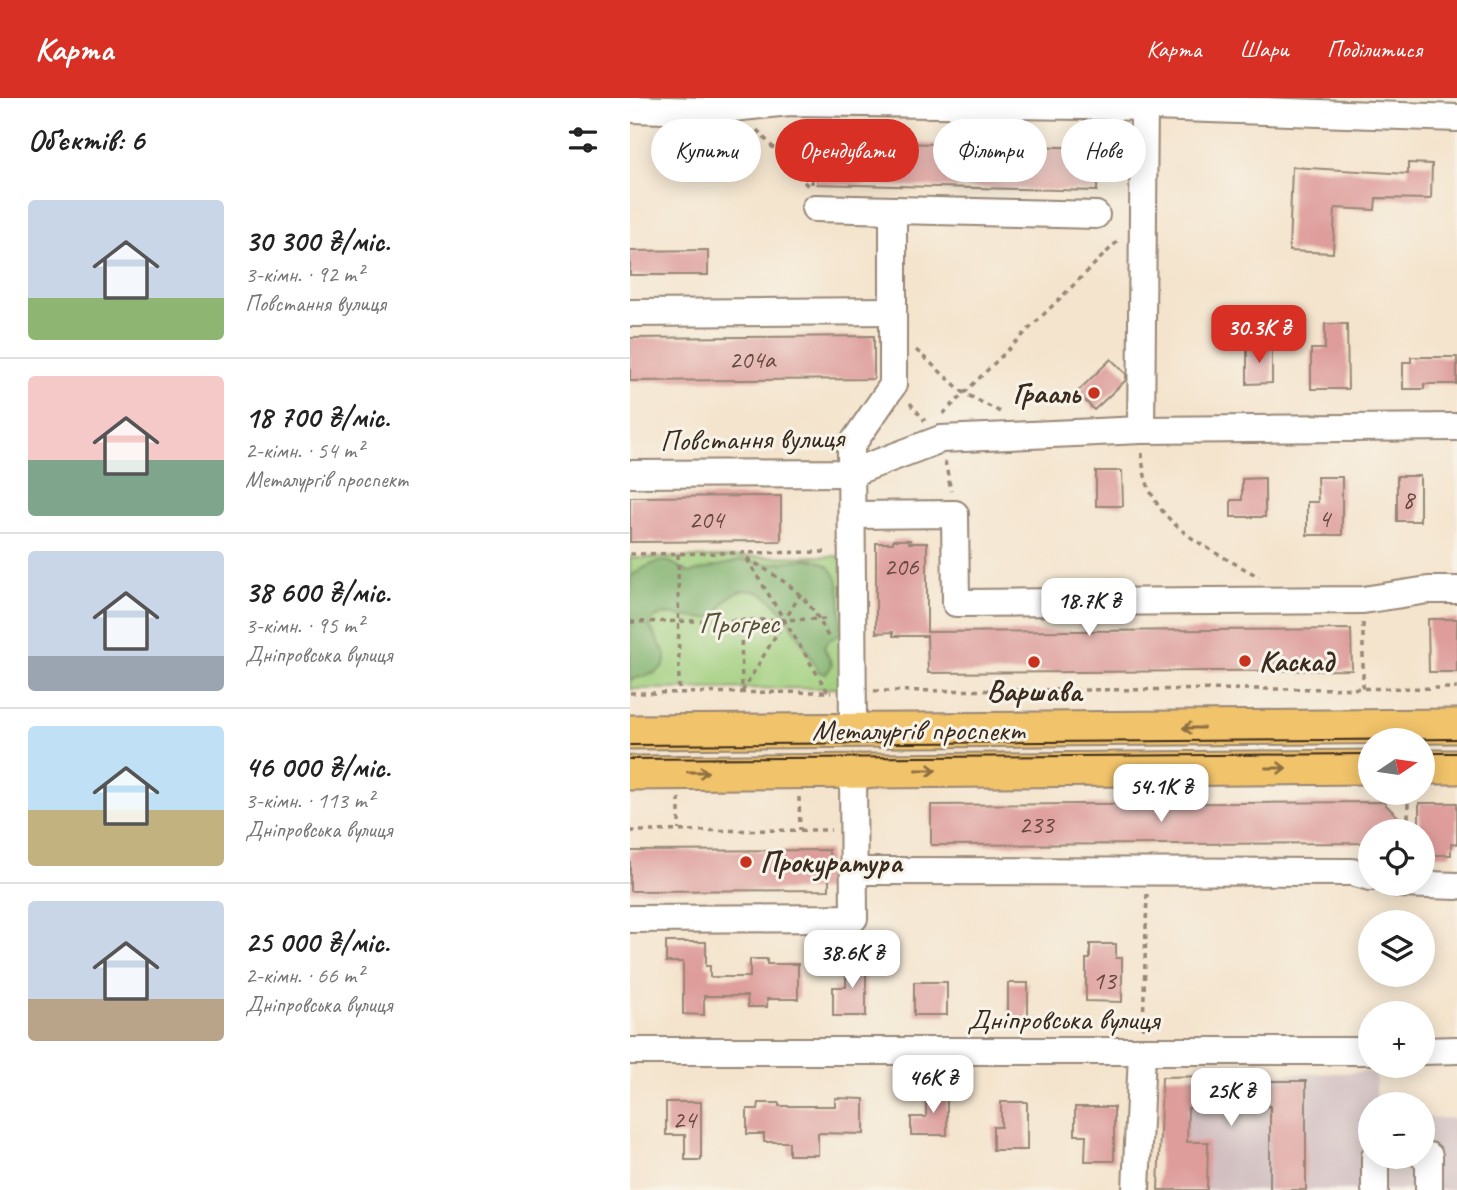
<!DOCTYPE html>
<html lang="uk">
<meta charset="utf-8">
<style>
:root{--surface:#fff;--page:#f2f2f2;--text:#222;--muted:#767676;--line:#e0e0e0;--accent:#d93025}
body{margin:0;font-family:Caveat,sans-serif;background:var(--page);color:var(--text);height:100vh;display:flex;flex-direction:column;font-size:26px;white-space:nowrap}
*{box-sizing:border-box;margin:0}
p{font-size:23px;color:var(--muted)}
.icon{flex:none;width:38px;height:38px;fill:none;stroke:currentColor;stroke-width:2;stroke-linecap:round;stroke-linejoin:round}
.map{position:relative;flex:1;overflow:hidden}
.details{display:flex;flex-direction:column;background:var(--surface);width:630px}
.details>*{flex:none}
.banner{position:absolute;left:21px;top:21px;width:665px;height:63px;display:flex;gap:14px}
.needle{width:46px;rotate:77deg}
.tools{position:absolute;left:728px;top:630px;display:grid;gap:14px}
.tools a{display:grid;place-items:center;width:77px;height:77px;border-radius:50%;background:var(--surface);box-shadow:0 4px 18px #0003;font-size:35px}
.price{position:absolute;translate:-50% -60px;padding:0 16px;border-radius:14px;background:#fff;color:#222;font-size:23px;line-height:46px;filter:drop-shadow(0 2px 4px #0008)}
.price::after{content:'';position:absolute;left:50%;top:42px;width:21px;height:16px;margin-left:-10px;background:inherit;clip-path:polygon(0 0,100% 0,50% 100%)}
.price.selected{background:var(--accent);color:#fff}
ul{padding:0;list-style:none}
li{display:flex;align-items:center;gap:21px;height:175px;padding:0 28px}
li+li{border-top:2px solid var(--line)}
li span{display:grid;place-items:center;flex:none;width:196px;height:140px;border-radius:7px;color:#555}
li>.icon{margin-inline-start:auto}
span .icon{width:84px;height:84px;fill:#fffc;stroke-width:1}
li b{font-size:30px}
h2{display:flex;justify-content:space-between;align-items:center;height:84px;padding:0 28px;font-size:30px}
.pill{padding:0 24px;border-radius:32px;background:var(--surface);box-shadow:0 4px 18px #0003;font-size:24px;line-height:63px}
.pill.selected{background:var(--accent);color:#fff}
header{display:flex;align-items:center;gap:42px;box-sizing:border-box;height:98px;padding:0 35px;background:var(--accent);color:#fff}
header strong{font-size:33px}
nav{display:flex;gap:38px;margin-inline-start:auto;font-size:24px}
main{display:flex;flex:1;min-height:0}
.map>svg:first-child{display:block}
</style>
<header>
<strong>Карта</strong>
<nav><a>Карта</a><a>Шари</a><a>Поділитися</a></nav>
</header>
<main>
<section class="details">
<h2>Об’єктів: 6<svg class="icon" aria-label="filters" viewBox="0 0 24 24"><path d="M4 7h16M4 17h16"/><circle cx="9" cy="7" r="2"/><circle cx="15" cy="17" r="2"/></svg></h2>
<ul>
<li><span style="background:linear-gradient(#c9d6e8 70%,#8fb573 0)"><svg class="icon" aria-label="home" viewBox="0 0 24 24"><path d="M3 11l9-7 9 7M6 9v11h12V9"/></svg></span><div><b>30 300 ₴/міс.</b><p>3-кімн. · 92 m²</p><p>Повстання вулиця</p></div></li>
<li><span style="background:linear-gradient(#f6c9c9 60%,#7fa58c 0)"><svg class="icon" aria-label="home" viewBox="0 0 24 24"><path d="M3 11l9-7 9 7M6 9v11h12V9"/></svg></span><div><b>18 700 ₴/міс.</b><p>2-кімн. · 54 m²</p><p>Металургів проспект</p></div></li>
<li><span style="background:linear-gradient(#c9d6e8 75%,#9aa5b1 0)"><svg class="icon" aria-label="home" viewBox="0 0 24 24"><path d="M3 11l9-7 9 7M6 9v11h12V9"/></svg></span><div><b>38 600 ₴/міс.</b><p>3-кімн. · 95 m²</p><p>Дніпровська вулиця</p></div></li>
<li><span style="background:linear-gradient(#bfe0f5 60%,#c2b280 0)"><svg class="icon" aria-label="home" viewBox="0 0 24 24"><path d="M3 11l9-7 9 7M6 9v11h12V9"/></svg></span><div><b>46 000 ₴/міс.</b><p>3-кімн. · 113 m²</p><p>Дніпровська вулиця</p></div></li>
<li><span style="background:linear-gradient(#c9d6e8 70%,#b9a48a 0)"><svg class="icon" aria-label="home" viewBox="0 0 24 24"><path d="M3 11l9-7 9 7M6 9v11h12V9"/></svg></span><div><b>25 000 ₴/міс.</b><p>2-кімн. · 66 m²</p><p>Дніпровська вулиця</p></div></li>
</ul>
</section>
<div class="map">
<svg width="827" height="1092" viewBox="0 0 827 1092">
<rect width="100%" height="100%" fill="#f7f3e8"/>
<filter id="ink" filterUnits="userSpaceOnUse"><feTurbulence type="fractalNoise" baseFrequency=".0143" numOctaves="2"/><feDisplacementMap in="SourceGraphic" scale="14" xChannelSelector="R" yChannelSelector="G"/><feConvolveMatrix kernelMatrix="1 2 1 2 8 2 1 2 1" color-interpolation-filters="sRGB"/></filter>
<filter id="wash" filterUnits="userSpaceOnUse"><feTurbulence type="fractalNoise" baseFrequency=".00686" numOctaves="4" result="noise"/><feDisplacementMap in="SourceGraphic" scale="28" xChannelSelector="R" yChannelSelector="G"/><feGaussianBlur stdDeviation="1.57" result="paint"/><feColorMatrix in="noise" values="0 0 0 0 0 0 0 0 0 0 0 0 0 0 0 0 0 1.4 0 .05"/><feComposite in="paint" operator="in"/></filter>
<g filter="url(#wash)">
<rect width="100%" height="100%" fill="#f4e4cd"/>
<polygon fill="#d2bfc1" points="745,974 747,1006 740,1006 740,1059 793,1059 793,1019 827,1021 827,1092 528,1092 532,979"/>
<polygon fill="#9fce7c" stroke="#6d7c4d" stroke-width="2" points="218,458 219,590 0,591 0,460"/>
<path fill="#7fb16c" stroke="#5d6e45" stroke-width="2" d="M174 461C218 460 210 507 210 536L199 542 194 549 202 567 196 576 189 574C174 550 142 470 101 498 86 509 94 522 68 520 52 519 29 509 19 527L36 557 34 568 25 575 0 582V479C10 472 25 461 39 464 46 466 52 472 60 475L112 462 140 466Z"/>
<g id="blocks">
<g fill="#de9d9b">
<polygon points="188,43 468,50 467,93 187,86"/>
<polygon points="778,65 802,66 801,101 746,100 745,112 705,110 703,155 659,153 662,69 778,76"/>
<polygon points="78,152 78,177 0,177 0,153"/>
<polygon points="695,226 717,226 718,291 681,291 681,251 695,251"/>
<polygon points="244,238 244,281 0,283 0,240"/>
<polygon points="617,249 642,249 642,285 617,286"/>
<polygon points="781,259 827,259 827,286 794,286 794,291 773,291 773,264 781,264"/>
<polygon points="481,261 496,276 496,282 464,312 447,294"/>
<polygon points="466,373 492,373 493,408 466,408"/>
<rect x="767" y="378" width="23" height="45"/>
<polygon points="687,379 712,379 712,437 677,437 677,404 688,404"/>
<polygon points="635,380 635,419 601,419 601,402 612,402 612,381"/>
<polygon points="151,398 151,443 0,444 0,399"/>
<polygon points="263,442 280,442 279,445 297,445 297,534 721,531 722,572 298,575 297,538 263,538 263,534 246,535 246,445 263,445"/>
<polygon points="798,521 827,521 827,574 799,574"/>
<polygon points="753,704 782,733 740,733 740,745 301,747 301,707"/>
<polygon points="789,705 827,705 827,746 821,746 821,757 793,757 793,733 789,733"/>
<polygon points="199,752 199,792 0,793 0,753"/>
<polygon points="36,844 76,844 76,868 80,868 80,879 120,879 120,861 137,861 137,866 168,866 168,901 137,901 137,909 118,909 117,898 74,898 74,917 53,916 53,864 36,864"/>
<polygon points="460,846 486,846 486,860 492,860 492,904 456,903 456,861 460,861"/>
<polygon points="217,857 236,857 236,918 203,918 203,889 216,889"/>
<rect x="284" y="884" width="33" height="33"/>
<rect x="378" y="885" width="20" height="36"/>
<polygon points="630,977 630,983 676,983 676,1092 640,1092 640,1008 558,1010 557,1044 578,1044 577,1092 528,1092 532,979"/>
<polygon points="296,991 317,992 317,1037 281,1037 281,1019 296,1019"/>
<polygon points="205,1000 234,1001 234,1036 188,1035 188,1057 159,1057 159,1044 134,1044 134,1036 117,1036 117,1011 128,1011 129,1005 149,1005 149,1008 205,1008"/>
<polygon points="36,1004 71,1004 71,1062 55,1062 55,1037 36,1037"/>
<polygon points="371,1004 397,1004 397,1052 363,1052 363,1029 371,1029"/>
<polygon points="445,1009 484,1009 484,1063 455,1063 456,1037 445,1037"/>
</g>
</g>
</g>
<g filter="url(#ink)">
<use href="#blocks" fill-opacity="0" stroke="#988776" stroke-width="2"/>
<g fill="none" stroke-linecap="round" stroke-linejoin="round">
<g stroke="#988776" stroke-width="30">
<g id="minor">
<polyline points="0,11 74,13 160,4 523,9 827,20"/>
<polyline points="185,110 466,117"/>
<polyline points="0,215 263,213"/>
<polyline points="511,332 514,8"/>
<polyline points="0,376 221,375 311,341 511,332 827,329"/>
<polyline points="222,417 325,416 326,505 733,502 798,492 827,492"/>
<polyline points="223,632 221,348 263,287 263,112"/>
<polyline points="224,773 722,774 740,779"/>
<polyline points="770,786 827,788"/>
<polyline points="0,821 224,820 223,673"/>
<polyline points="0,953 740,953"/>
<polyline points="793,953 827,952"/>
<polyline points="793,1058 799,1058 799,1092"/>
<polyline points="745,1059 745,1092"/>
<polyline points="506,1092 512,954"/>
</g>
</g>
<g stroke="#988776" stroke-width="37">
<g id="major">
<polyline points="0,634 827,628"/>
<polyline points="793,669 827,669"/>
<polyline points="0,675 740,669"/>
</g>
</g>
<g stroke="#988776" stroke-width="3.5" stroke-dasharray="5 5" stroke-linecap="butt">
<polyline points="127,32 178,88"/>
<polyline points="182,86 183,28"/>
<polyline points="286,252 334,295 372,315"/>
<polyline points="280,305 295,323"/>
<polyline points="313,316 489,142"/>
<path d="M512 355C514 426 576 448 629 479"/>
<polyline points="315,363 321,393"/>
<polyline points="0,456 198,454"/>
<polyline points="48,456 49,594"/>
<path d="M117 460C157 485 178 495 198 539"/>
<polyline points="117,461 198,594"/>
<polyline points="111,523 112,592"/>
<polyline points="0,524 199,521"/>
<polyline points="733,525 733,590"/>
<polyline points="244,593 827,590"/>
<polyline points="112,594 171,495"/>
<polyline points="0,595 201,594"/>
<polyline points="778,695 778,733"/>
<polyline points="169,699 170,732"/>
<polyline points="49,700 49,732"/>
<polyline points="0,733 201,732"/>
<polyline points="513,931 517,796"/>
</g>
<use href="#minor" stroke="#fff" stroke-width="26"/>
<use href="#major" stroke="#f1c36a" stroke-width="33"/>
<g stroke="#3b2a1e" stroke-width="2">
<polyline points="0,647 827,641"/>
<polyline points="793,655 827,655"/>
<polyline points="0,661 740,656"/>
</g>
</g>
<defs><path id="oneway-shaft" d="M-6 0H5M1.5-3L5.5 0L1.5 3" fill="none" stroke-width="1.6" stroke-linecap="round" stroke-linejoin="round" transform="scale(1.75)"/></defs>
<g stroke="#8d6f40">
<use href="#oneway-shaft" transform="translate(563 630) rotate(180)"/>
<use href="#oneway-shaft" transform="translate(646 670)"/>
<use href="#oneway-shaft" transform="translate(296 672)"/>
<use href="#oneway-shaft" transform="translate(68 674)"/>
</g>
</g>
<g fill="#c8321e" stroke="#f7f3e8" stroke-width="2.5">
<circle cx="464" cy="295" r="7"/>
<circle cx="615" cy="563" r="7"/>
<circle cx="404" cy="564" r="7"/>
<circle cx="116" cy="764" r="7"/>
</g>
<g text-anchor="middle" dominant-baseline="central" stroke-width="6" stroke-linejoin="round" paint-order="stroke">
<g font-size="26" fill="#64473d">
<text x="122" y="261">204а</text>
<text x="778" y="401">8</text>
<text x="694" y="420">4</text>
<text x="76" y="421">204</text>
<text x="271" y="468">206</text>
<text x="406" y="726">233</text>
<text x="474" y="882">13</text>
<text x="54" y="1021">24</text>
</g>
<g font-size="30" font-weight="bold" fill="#3b2a1e" stroke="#f7f3e8" text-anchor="start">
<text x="450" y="295" text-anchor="end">Грааль</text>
<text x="629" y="563">Каскад</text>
<text x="404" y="593" text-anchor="middle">Варшава</text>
<text x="130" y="764">Прокуратура</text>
</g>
<g font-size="30" fill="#3b2a1e" stroke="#f7f3e8">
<text transform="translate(122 341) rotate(-1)">Повстання вулиця</text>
<text x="288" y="632">Металургів проспект</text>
<text x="433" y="921">Дніпровська вулиця</text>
</g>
<g font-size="30" fill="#545336" stroke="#f7f3e8">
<text x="109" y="525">Прогрес</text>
</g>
</g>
</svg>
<div class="tools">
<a><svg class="needle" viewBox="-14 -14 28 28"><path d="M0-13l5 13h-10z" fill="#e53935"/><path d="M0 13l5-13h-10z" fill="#767676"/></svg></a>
<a><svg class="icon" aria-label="locate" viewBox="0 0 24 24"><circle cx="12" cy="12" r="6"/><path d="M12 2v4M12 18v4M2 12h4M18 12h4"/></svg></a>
<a><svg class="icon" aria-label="layers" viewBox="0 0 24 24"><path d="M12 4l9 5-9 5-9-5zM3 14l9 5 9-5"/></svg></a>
<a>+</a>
<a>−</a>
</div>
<b class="price selected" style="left:629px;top:267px">30.3K ₴</b>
<b class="price" style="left:459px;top:540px">18.7K ₴</b>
<b class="price" style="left:531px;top:726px">54.1K ₴</b>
<b class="price" style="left:222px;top:892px">38.6K ₴</b>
<b class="price" style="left:303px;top:1017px">46K ₴</b>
<b class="price" style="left:601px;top:1030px">25K ₴</b>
<div class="banner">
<a class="pill">Купити</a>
<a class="pill selected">Орендувати</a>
<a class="pill">Фільтри</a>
<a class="pill">Нове</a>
</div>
</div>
</main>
